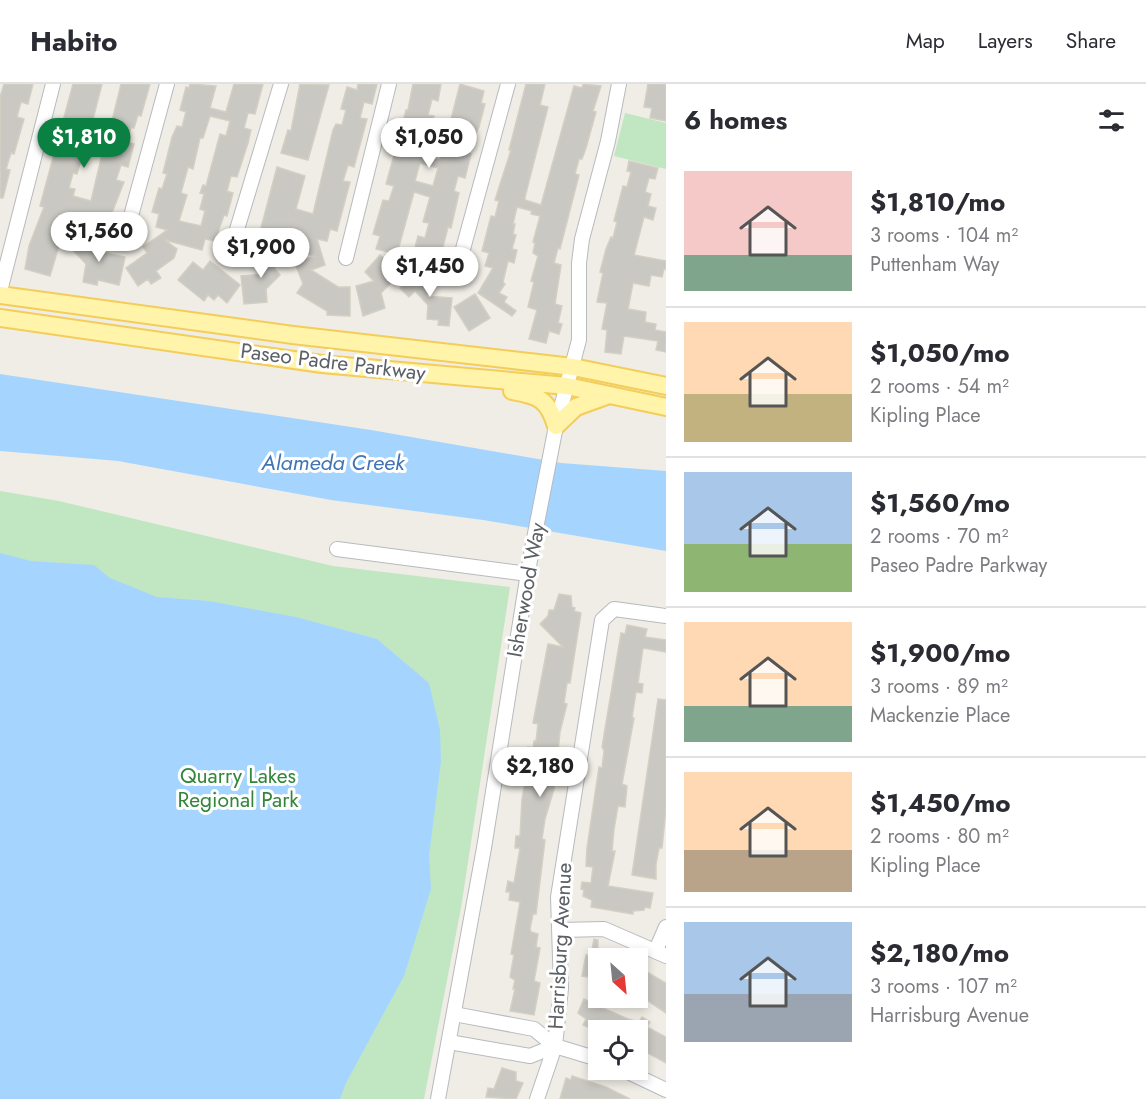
<!DOCTYPE html>
<meta charset="utf-8">
<style>
:root{--surface:#fff;--page:#f2f2f3;--text:#2b2b33;--muted:#7c7c81;--line:#e1e1e2;--accent:#0b8043}
body{margin:0;font-family:Jost,sans-serif;background:var(--page);color:var(--text);height:100vh;display:flex;flex-direction:column;font-size:22px;white-space:nowrap}
*{box-sizing:border-box;margin:0}
p{font-size:20px;color:var(--muted)}
.icon{flex:none;width:33px;height:33px;fill:none;stroke:currentColor;stroke-width:2;stroke-linecap:round;stroke-linejoin:round}
.map{position:relative;flex:1;overflow:hidden}
.drawer{display:flex;flex-direction:column;background:var(--surface);width:480px}
.drawer>*{flex:none}
.needle{width:39px;rotate:153deg}
.fabs{position:absolute;left:588px;top:864px;display:grid;gap:12px}
.fabs a{display:grid;place-items:center;width:60px;height:60px;border-radius:0px;background:var(--surface);box-shadow:0 3px 9px #0003;font-size:30px}
.price{position:absolute;translate:-50% -51px;padding:0 14px;border-radius:21px;background:#fff;color:#222;font-size:20px;line-height:39px;filter:drop-shadow(0 2px 3px #0008)}
.price::after{content:'';position:absolute;left:50%;top:36px;width:18px;height:14px;margin-left:-9px;background:inherit;clip-path:polygon(0 0,100% 0,50% 100%)}
.price.selected{background:var(--accent);color:#fff}
ul{padding:0;list-style:none}
li{display:flex;align-items:center;gap:18px;height:150px;padding:0 18px}
li+li{border-top:2px solid var(--line)}
li span{display:grid;place-items:center;flex:none;width:168px;height:120px;border-radius:0px;color:#555}
li>.icon{margin-inline-start:auto}
span .icon{width:72px;height:72px;fill:#fffc;stroke-width:1}
li b{font-size:26px}
h2{display:flex;justify-content:space-between;align-items:center;height:72px;padding:0 18px;font-size:26px}
header{display:flex;align-items:center;gap:36px;box-sizing:border-box;height:84px;padding:0 30px;background:var(--surface);border-bottom:2px solid var(--line)}
header strong{font-size:28px}
nav{display:flex;gap:33px;margin-inline-start:auto;font-size:21px}
main{display:flex;flex:1;min-height:0}
.map>svg:first-child{display:block}
</style>
<header>
<strong>Habito</strong>
<nav><a>Map</a><a>Layers</a><a>Share</a></nav>
</header>
<main>
<div class="map">
<svg width="666" height="1015" viewBox="0 0 666 1015">
<rect width="100%" height="100%" fill="#efede5"/>
<g fill="#c1e7c2">
<polygon points="625,29 666,39 666,85 614,72"/>
<polygon points="0,407 59,417 333,482 510,503 461,824 424,1015 0,1015"/>
</g>
<g fill="#a5d5ff">
<polygon points="0,290 371,346 561,379 666,387 666,467 483,436 331,416 118,377 0,367"/>
<polygon points="0,469 31,477 94,481 110,494 157,513 209,517 296,533 377,555 429,599 440,646 441,677 429,772 431,805 404,892 346,999 340,1015 0,1015"/>
</g>
<g fill="#cac8c2" stroke="#d4cfc3" stroke-width="1.5" fill-rule="evenodd">
<polygon points="4,0 33,0 28,20 21,18 17,33 24,35 14,70 11,69 6,85 10,86 3,114 0,114 0,13"/>
<path d="M73 0H102L90 47 105 51 107 40 111 41 121 0H150L141 32 138 31 134 44 131 43 127 58 134 60 128 83 121 81 116 96 124 98 110 134 99 131 96 142 61 133 66 138 50 192 25 185 29 162 44 123 40 122ZM87 58 104 62 91 117 73 112 75 105 69 104 73 89 77 90 80 79 82 80Z"/>
<path d="M190 0 216 2 210 24 226 28 234 0H263L255 30 248 29 244 44 251 46 248 59 237 93 231 92 227 107 233 109 227 132 224 131 215 157 205 155 202 166 165 156 177 165 174 174 156 187 161 194 151 200 148 195 138 202 126 184 147 169 143 163 167 146 156 143 159 130 152 128 159 104 162 105 167 90 163 89 172 53 177 42 182 43 186 28 180 26 186 3 189 4ZM210 32 230 37 226 52 220 50 206 102 203 101 200 109 204 110 200 125 205 127 201 142 179 137 187 111 181 109 188 83 193 85 200 54H203Z"/>
<polygon points="300,0 329,1 308,76 281,69 288,46 291,47"/>
<polygon points="358,0 377,0 372,20 364,18 360,34 367,35 354,83 348,81 343,97 350,98 337,147 330,145 327,157 317,155 325,181 311,186 338,203 350,203 350,232 327,231 327,227 297,209 303,200 295,179 314,172 265,159 268,146 261,144 277,83 305,92 296,125 313,130 333,46 336,40 342,41 346,26 341,25 347,3 357,6"/>
<path d="M413 0H441L438 17 432 15 428 31 434 32 430 46 447 51 460 0 484 7 481 19 485 20 479 43 474 54H472L467 69 471 70 465 94 458 92 454 107 459 109 451 144 448 143 441 171 430 168 428 179 412 175 418 152 425 154 429 139 423 138 430 113 414 108 397 170 376 165 380 152 373 150 383 116 389 117 394 102 386 100 396 64 403 66 407 51 400 49 406 26H408ZM428 55 444 60 440 76 423 72ZM420 79 438 84 433 102 415 97Z"/>
<polygon points="526,0 545,0 540,21 548,23 525,113 525,116 541,121 574,2 582,4 583,0 601,2 593,27 596,28 586,64 582,75 579,75 575,90 579,91 560,165 558,164 554,179 561,181 555,220 562,222 558,239 562,240 559,250 549,247 546,259 529,255 537,226 528,223 534,198 531,197 538,172 533,169 535,159 533,158 540,132 531,130 532,127 517,123 513,140 515,140 513,150 516,151 512,165 517,166 514,179 508,177 503,198 505,200 499,209 507,213 504,218 516,227 512,232 478,209 493,184 485,182 489,169 482,167 491,132 495,133 499,117 495,116 511,66 509,66"/>
<polygon points="648,0 666,0 666,37 650,34 652,24 644,23"/>
<polygon points="629,77 658,84 655,95 649,94 645,108 651,110 648,122 656,124 653,136 644,133 634,171 666,177 666,185 664,185 662,193 651,191 649,202 633,199 628,225 646,228 645,238 656,240 655,246 666,248 666,268 656,266 658,257 624,252 621,270 605,268 607,246 602,245 607,219 597,218 603,189 600,188 606,165 611,153 613,154 617,138 614,137 623,102 627,103 631,88 627,87"/>
<polygon points="98,153 107,162 101,168 125,173 119,201 98,196 97,201 83,198 86,180 72,165 83,154 90,161"/>
<polygon points="270,163 282,178 274,184 280,191 266,205 267,218 244,220 241,192 263,190 254,179"/>
<polygon points="380,171 394,184 387,192 392,198 381,209 385,224 363,232 356,202 374,197 365,188"/>
<polygon points="210,177 240,201 227,219 218,211 214,216 208,211 204,217 178,196 193,178 203,186"/>
<polygon points="420,186 436,203 426,212 452,214 449,242 438,241 439,236 427,235 428,221 415,207 409,213 400,204"/>
<polygon points="475,210 490,234 469,247 454,223"/>
<polygon points="559,510 571,512 572,523 575,524 574,527 581,529 570,599 567,599 564,619 567,620 560,648 554,705 545,735 542,755 545,756 536,830 533,830 530,845 531,848 538,850 536,863 540,864 534,897 540,899 534,931 510,927 515,905 513,905 515,896 510,893 514,871 511,870 520,818 509,816 510,808 506,808 508,797 514,799 520,764 515,764 516,752 520,752 522,715 525,699 529,700 532,685 524,684 526,675 528,663 533,664 534,657 536,657 538,640 533,639 548,560 563,563 540,540 548,532 549,526 554,526"/>
<polygon points="627,541 647,545 645,553 666,556 666,568 643,564 638,599 643,600 642,609 636,608 632,634 634,634 622,700 627,702 625,723 618,722 614,745 612,767 615,767 608,802 653,809 650,824 645,823 644,826 633,827 633,830 591,823 592,816 583,812 584,806 581,805 582,798 591,799 593,783 586,782 587,764 599,683 602,684 604,667 602,663 621,549 625,550"/>
<polygon points="658,615 666,616 666,725 662,764 659,764 656,780 656,795 632,791"/>
<polygon points="594,855 598,856 598,899 589,897 589,893 582,892 586,871 591,871"/>
<polygon points="645,887 666,899 666,929 638,910 638,890 642,892"/>
<polygon points="594,913 604,918 603,924 628,935 639,938 642,933 650,938 647,943 666,953 666,979 648,969 644,974 638,971 638,946 596,946 583,941 586,935 578,929 584,915 592,919"/>
<polygon points="502,984 516,988 516,997 523,999 516,1015 486,1013 488,1004 494,1005"/>
<polygon points="572,992 606,1003 630,1015 560,1015 566,994 571,996"/>
</g>
<g fill="none" stroke-linecap="round" stroke-linejoin="round">
<g stroke="#b7babf" stroke-width="16">
<g id="minor">
<polyline points="128,143 167,0"/>
<polyline points="232,162 281,0"/>
<polyline points="346,174 389,0"/>
<polyline points="457,187 508,0"/>
<polyline points="0,207 53,0"/>
<polyline points="337,465 528,490"/>
<polyline points="560,846 604,845 666,872"/>
<polyline points="656,866 666,843"/>
<polyline points="454,930 534,945 555,962 598,975"/>
<polyline points="449,958 530,972 555,962"/>
<polyline points="624,986 666,1006"/>
<polyline points="438,1015 484,764 531,470 556,342 579,256 579,179 582,155 608,57 619,0"/>
<polyline points="537,1015 555,962 561,904 558,813 602,536 614,525 666,532"/>
</g>
</g>
<g stroke="#f4cd59" stroke-width="20">
<g id="major">
<polyline points="0,211 293,251 573,283 666,302"/>
<polyline points="0,234 322,280 567,302 666,323"/>
<path d="M512 307C539 312 548 315 556 342L576 323 609 311"/>
</g>
</g>
<use href="#minor" stroke="#fff" stroke-width="14"/>
<use href="#major" stroke="#fff4aa" stroke-width="16"/>
</g>
<g text-anchor="middle" dominant-baseline="central" stroke-width="6" stroke-linejoin="round" paint-order="stroke">
<g font-size="21" fill="#5c6065" stroke="#fff">
<text transform="translate(333 278) rotate(7)">Paseo Padre Parkway</text>
<text transform="translate(526 506) rotate(-80)">Isherwood Way</text>
<text transform="translate(560 862) rotate(-87)">Harrisburg Avenue</text>
</g>
<g font-size="21" fill="#33853a" stroke="#fff">
<text x="238" y="692">Quarry Lakes<tspan x="238" dy="24">Regional Park</tspan></text>
</g>
<g font-size="22" font-style="italic" fill="#4074b3" stroke="#fff">
<text x="333" y="378">Alameda Creek</text>
</g>
</g>
</svg>
<div class="fabs">
<a><svg class="needle" viewBox="-14 -14 28 28"><path d="M0-13l5 13h-10z" fill="#e53935"/><path d="M0 13l5-13h-10z" fill="#7c7c81"/></svg></a>
<a><svg class="icon" aria-label="locate" viewBox="0 0 24 24"><circle cx="12" cy="12" r="6"/><path d="M12 2v4M12 18v4M2 12h4M18 12h4"/></svg></a>
</div>
<b class="price selected" style="left:84px;top:85px">$1,810</b>
<b class="price" style="left:429px;top:85px">$1,050</b>
<b class="price" style="left:99px;top:179px">$1,560</b>
<b class="price" style="left:261px;top:195px">$1,900</b>
<b class="price" style="left:430px;top:214px">$1,450</b>
<b class="price" style="left:540px;top:714px">$2,180</b>
</div>
<section class="drawer">
<h2>6 homes<svg class="icon" aria-label="filters" viewBox="0 0 24 24"><path d="M4 7h16M4 17h16"/><circle cx="9" cy="7" r="2"/><circle cx="15" cy="17" r="2"/></svg></h2>
<ul>
<li><span style="background:linear-gradient(#f6c9c9 70%,#7fa58c 0)"><svg class="icon" aria-label="home" viewBox="0 0 24 24"><path d="M3 11l9-7 9 7M6 9v11h12V9"/></svg></span><div><b>$1,810/mo</b><p>3 rooms · 104 m²</p><p>Puttenham Way</p></div></li>
<li><span style="background:linear-gradient(#ffd9b3 60%,#c2b280 0)"><svg class="icon" aria-label="home" viewBox="0 0 24 24"><path d="M3 11l9-7 9 7M6 9v11h12V9"/></svg></span><div><b>$1,050/mo</b><p>2 rooms · 54 m²</p><p>Kipling Place</p></div></li>
<li><span style="background:linear-gradient(#a9c7e8 60%,#8fb573 0)"><svg class="icon" aria-label="home" viewBox="0 0 24 24"><path d="M3 11l9-7 9 7M6 9v11h12V9"/></svg></span><div><b>$1,560/mo</b><p>2 rooms · 70 m²</p><p>Paseo Padre Parkway</p></div></li>
<li><span style="background:linear-gradient(#ffd9b3 70%,#7fa58c 0)"><svg class="icon" aria-label="home" viewBox="0 0 24 24"><path d="M3 11l9-7 9 7M6 9v11h12V9"/></svg></span><div><b>$1,900/mo</b><p>3 rooms · 89 m²</p><p>Mackenzie Place</p></div></li>
<li><span style="background:linear-gradient(#ffd9b3 65%,#b9a48a 0)"><svg class="icon" aria-label="home" viewBox="0 0 24 24"><path d="M3 11l9-7 9 7M6 9v11h12V9"/></svg></span><div><b>$1,450/mo</b><p>2 rooms · 80 m²</p><p>Kipling Place</p></div></li>
<li><span style="background:linear-gradient(#a9c7e8 60%,#9aa5b1 0)"><svg class="icon" aria-label="home" viewBox="0 0 24 24"><path d="M3 11l9-7 9 7M6 9v11h12V9"/></svg></span><div><b>$2,180/mo</b><p>3 rooms · 107 m²</p><p>Harrisburg Avenue</p></div></li>
</ul>
</section>
</main>
